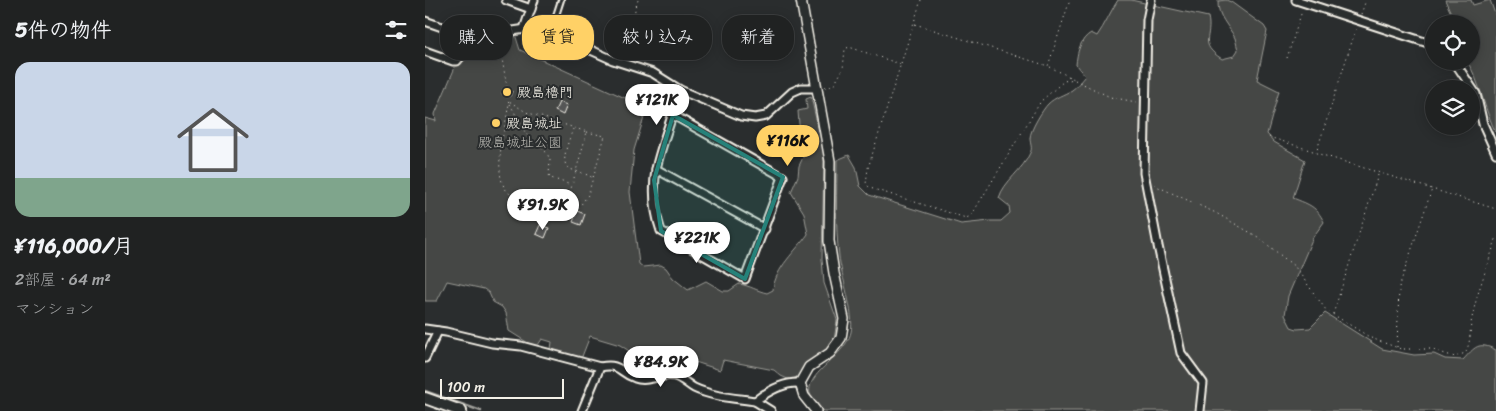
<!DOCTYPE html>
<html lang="ja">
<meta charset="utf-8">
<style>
:root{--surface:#202222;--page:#282a2a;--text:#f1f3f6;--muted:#a2a4a5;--line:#3d3f40;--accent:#ffd166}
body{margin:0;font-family:Sriracha,"Klee One",sans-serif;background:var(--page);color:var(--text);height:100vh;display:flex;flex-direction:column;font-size:19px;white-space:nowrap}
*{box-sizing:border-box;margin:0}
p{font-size:16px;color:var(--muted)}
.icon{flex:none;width:28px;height:28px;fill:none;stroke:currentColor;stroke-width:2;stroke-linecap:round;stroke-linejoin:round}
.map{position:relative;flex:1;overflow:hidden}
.details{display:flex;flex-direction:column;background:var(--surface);width:425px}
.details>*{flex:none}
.top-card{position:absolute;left:15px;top:15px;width:475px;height:45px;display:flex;gap:10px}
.buttons{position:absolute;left:1000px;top:15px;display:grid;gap:10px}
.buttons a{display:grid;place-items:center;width:55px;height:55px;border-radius:50%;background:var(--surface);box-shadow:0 2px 12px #0003,0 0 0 1px var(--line);font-size:25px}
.scale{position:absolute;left:15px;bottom:12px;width:124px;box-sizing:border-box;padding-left:5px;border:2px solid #f4f1e8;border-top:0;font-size:14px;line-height:18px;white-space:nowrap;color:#f4f1e8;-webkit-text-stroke:4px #2a2d2e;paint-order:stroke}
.price{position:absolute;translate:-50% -42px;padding:0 11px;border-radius:18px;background:#fff;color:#222;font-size:16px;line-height:32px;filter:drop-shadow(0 1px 2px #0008)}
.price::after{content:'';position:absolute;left:50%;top:30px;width:15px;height:11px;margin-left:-8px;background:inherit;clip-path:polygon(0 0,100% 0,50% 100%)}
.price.current{background:var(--accent);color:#111}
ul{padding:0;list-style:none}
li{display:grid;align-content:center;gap:10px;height:265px;padding:0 15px}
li+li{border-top:1px solid var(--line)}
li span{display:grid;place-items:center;height:155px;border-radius:15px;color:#555}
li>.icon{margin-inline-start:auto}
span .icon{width:90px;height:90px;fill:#fffc;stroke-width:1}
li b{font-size:21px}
h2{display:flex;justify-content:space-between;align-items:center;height:60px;padding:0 15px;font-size:21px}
.chip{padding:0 18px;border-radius:20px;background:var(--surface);box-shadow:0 2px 12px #0003,0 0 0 1px var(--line);font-size:18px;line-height:45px}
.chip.current{background:var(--accent);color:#111}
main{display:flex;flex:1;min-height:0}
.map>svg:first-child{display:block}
</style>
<main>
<section class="details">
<h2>5件の物件<svg class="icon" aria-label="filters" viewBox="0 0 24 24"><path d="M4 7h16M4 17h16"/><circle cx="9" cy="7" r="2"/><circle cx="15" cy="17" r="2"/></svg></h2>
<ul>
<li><span style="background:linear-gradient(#c9d6e8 75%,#7fa58c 0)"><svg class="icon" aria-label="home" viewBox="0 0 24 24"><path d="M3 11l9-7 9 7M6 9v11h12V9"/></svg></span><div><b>¥116,000/月</b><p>2部屋 · 64 m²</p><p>マンション</p></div></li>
</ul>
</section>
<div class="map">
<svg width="1071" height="411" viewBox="0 0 1071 411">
<rect width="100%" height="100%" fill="#2a2d2e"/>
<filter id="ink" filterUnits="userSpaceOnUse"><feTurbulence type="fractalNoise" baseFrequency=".02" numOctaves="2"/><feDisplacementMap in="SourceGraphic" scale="10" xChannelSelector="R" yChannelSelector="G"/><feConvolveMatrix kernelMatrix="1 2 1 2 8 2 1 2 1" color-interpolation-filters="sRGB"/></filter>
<g filter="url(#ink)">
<g fill="#444645" stroke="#9c9c96">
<path d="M693 0H706L783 17C788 38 772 43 797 59L809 56 813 50C812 46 811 42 810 38 804 26 792 16 793 1L801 0 806 2 839 26 842 31 832 80 854 91 842 134 849 142 880 160 868 198C885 205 891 206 899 222L888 237 863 296 860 315 866 327 872 329 885 328 900 313 957 349 989 355 1009 354 1020 359 1038 360C1050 347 1053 341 1071 350V411H398C358 380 420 362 426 332 430 315 416 275 414 256 410 225 412 191 412 160L424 155 431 167 435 186 444 195 536 224 565 221H576L585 213 584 206 574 198C579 181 598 170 605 153 608 148 605 144 605 138 605 130 618 109 623 104 630 97 639 95 647 90 652 87 656 80 660 76L651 65C652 53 655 39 666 33L672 36C680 25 685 12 693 0Z"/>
<path d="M1020 0H1046L1048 5 1065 0 1071 17V133C1059 109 1056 84 1042 61H1046V24H1031Z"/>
<path d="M90 34 95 50 222 108 209 150 205 192 214 264 218 267 236 265 241 268 248 278 263 290 281 281 298 291H304L314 284C326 286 332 291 342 293L348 290C350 268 371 251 383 234L379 213 366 192 373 176 374 166 380 153 374 124 373 111 382 109 381 99 386 97 399 154 397 259 399 283 412 320 409 340 404 349 380 367 372 377 365 380 356 376 349 370 298 360 295 370 267 361 257 375 234 363 218 360 195 345 165 336 156 359 126 349 127 342 117 339 111 348 84 331 81 313 77 307 68 302 64 293 59 289 22 281 12 301H0V118L11 121 10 114 43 37Z"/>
</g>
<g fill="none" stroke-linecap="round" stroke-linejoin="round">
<polyline stroke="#9f9f9a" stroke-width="2.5" points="0,391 56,411"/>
</g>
<g fill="#555756" stroke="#f4f1e8">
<polygon points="78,89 87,91 85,96 77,94"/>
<polygon points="134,102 142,105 138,115 130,111"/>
<polygon points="152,211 160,214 156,225 148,222"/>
<polygon points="115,225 124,228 120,238 111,234"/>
</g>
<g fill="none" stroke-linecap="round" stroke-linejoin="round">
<g stroke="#f4f1e8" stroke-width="8">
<polyline id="service" points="125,34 136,0"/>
</g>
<g stroke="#f4f1e8" stroke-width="11">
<g id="minor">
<polyline points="81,0 106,9"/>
<polyline points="726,0 722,20 719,173 733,246 756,353 778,383 775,411"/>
<polyline points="871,0 1009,45"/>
<polyline points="0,21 34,33 53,36 108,28 157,46 188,60 228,73 255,90 316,116 330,118 341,116 367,92 376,88 391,88"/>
<polyline points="99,29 109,0"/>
<polyline points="0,51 28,61 32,61 37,55 42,34"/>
<polyline points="1029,61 1051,94 1058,124 1071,153"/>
<path d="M248 115 358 177 320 279 236 231C229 211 228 189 231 169L340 229"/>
<path d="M231 169C237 142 248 116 255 90"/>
<polyline points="0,329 21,332 67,343 96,346 175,367"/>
<polyline points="0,358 13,331"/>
<path d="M157 411 175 367C197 363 194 373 210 378 223 383 236 373 249 376 257 378 262 384 269 388 288 397 310 398 330 401"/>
<path d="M346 411 330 401C343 391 359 382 375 383"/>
</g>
</g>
<g stroke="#f4f1e8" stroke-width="12">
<polyline id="tertiary" points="376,0 405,161 404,241 409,273 419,319 416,338 405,353 384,367 375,383 379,396 391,411"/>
</g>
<g stroke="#f4f1e8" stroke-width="14">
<polyline id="secondary" points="0,398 36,411"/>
</g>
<g stroke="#f4f1e8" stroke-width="1" stroke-dasharray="1 4" stroke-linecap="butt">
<polyline points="496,0 443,168 441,184 445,188 541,218 546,216 616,101 639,81 649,79 623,66"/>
<polyline points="936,14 941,0"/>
<polyline points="490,24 623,66 645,0"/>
<polyline points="931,29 891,153 1071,209"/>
<path d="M74 42 82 87V96L84 103C81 125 66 173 82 191 92 203 123 211 138 217L162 132 101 112 84 101"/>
<polyline points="197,54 213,0"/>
<polyline points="862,58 877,11"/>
<polyline points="650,80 685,97 711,102"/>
<polyline points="400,87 409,85 418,69 420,49 424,47 475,64"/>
<polyline points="85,104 101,134 122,153 125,160 124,175 126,178 146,185"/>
<path d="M148 129C145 138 133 164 145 169 153 172 160 173 168 178"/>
<polyline points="844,137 891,152"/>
<path d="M729 185 791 213 833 237 870 267 901 310 946 338 976 349H1005L1030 357 1040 353C1047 341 1044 331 1047 318 1052 292 1063 265 1071 239"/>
<polyline points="139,217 144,219 146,218 163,195 180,136 162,132"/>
<polyline points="908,314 954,172"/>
<polyline points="972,347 974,287 1007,189"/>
</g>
<use href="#service" stroke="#2a2d2e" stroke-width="4"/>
<use href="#minor" stroke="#2a2d2e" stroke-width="7"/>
<use href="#tertiary" stroke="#2a2d2e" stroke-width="9"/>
<use href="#secondary" stroke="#2a2d2e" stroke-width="10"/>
</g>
</g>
<path fill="#26827a" fill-opacity="0.2" stroke="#26827a" stroke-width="4" stroke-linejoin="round" d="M248 115 358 177 320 279 236 231 229 180Z"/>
<g fill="#ffd166" stroke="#2a2d2e" stroke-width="2">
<circle cx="82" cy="92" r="5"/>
<circle cx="71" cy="123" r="5"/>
</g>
<g text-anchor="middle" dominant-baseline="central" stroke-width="4" stroke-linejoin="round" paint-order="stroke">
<g font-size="14" fill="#f4f1e8" stroke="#2a2d2e" text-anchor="start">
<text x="92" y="92">殿島櫓門</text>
<text x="81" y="123">殿島城址</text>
</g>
<g font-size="14" fill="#b6b5af" stroke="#2a2d2e">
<text x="95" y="142">殿島城址公園</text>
</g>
</g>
</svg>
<div class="buttons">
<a><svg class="icon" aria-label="locate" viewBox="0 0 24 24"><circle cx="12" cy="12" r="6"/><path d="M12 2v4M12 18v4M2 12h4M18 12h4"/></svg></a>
<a><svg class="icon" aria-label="layers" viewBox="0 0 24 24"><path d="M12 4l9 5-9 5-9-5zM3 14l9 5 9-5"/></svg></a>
</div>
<div class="scale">100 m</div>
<b class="price" style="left:232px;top:126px">¥121K</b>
<b class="price current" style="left:363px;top:167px">¥116K</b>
<b class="price" style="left:118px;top:231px">¥91.9K</b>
<b class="price" style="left:272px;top:264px">¥221K</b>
<b class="price" style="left:236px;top:388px">¥84.9K</b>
<div class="top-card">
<a class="chip">購入</a>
<a class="chip current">賃貸</a>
<a class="chip">絞り込み</a>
<a class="chip">新着</a>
</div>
</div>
</main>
